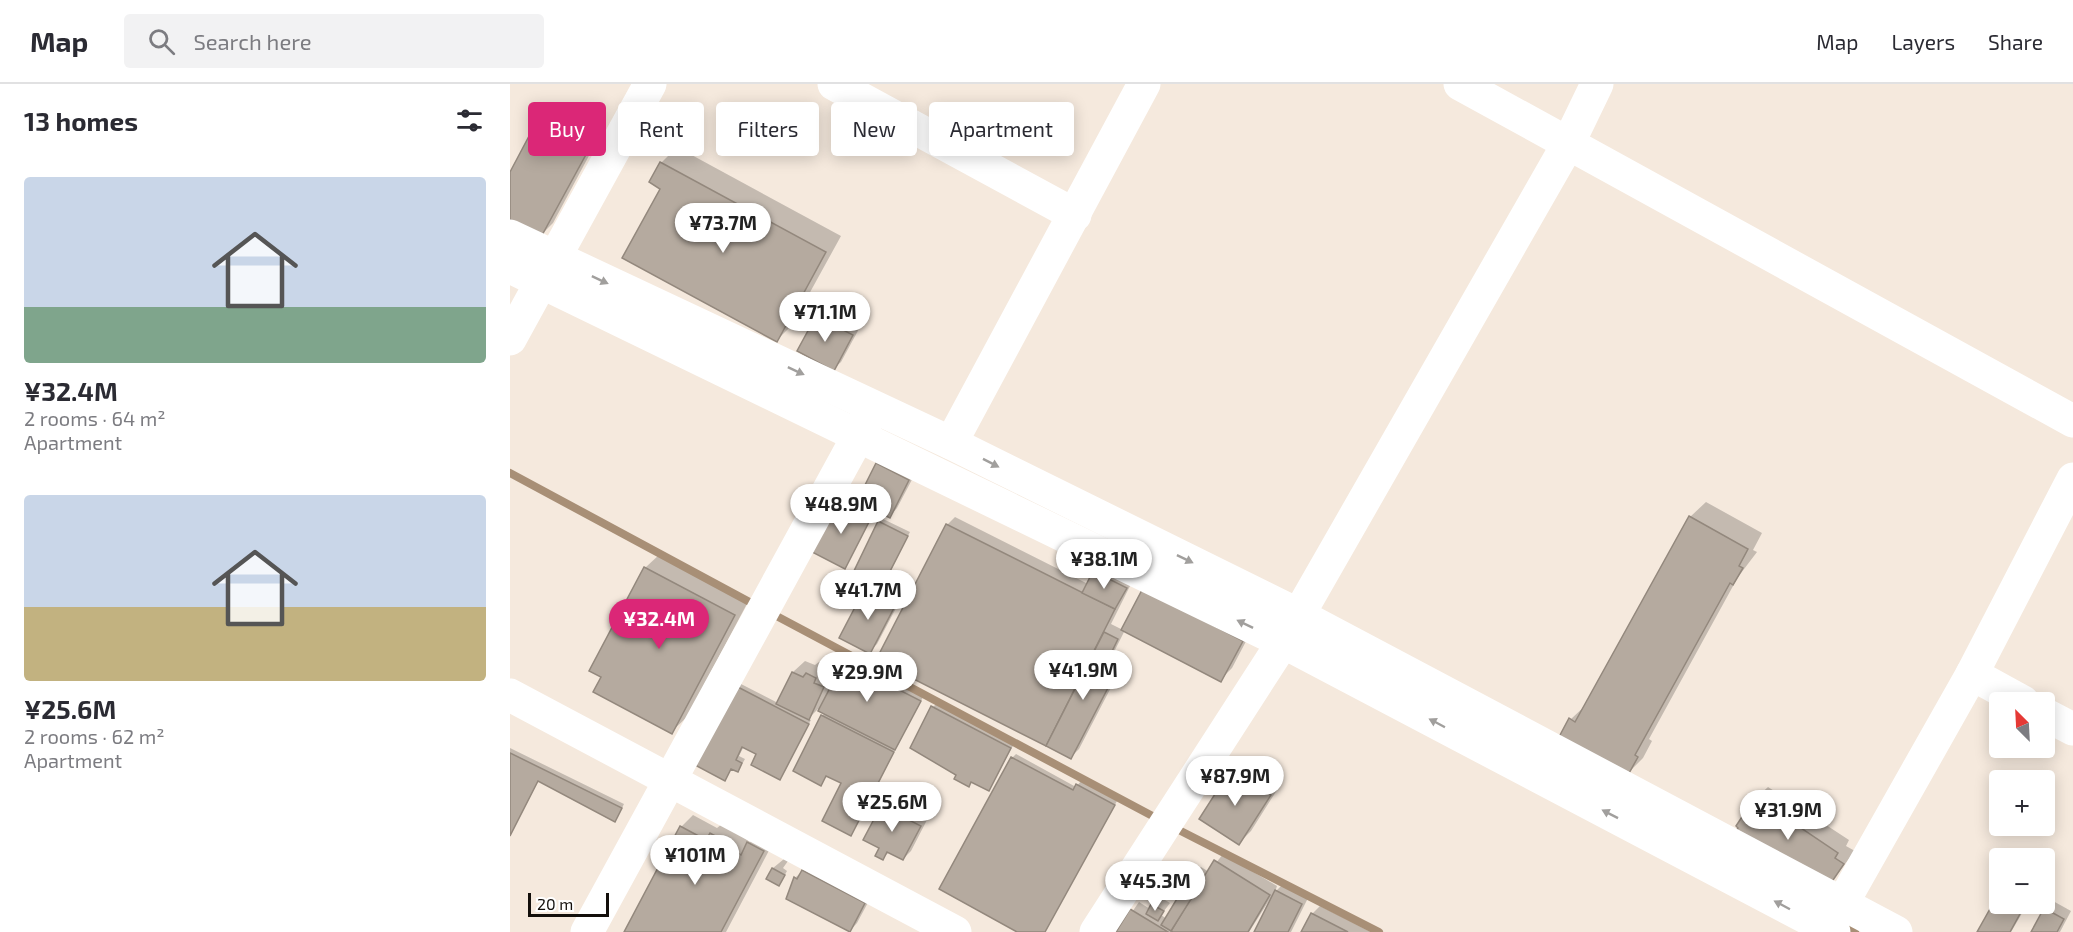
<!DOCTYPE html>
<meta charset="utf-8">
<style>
:root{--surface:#fff;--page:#f2f2f3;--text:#2b2b33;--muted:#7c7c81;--line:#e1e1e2;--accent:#db2777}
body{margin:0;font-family:"Exo 2",sans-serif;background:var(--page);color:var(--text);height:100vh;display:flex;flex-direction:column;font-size:22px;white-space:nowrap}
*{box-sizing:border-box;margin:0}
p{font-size:20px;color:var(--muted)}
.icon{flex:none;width:33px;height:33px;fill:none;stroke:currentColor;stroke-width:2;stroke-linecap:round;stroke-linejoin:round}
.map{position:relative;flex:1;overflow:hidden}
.side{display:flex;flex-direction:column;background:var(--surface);width:510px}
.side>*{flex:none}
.top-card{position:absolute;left:18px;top:18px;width:570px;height:54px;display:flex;gap:12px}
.needle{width:39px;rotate:336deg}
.controls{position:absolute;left:1479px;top:608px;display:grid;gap:12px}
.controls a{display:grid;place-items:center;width:66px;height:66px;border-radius:6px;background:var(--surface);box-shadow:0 3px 15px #0003;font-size:30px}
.scale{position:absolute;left:18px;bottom:15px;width:81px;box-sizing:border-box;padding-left:6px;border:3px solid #130f0b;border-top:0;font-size:16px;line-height:21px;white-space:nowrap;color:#130f0b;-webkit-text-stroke:4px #fff;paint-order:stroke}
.price{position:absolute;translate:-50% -51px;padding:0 14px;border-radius:21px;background:#fff;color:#222;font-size:20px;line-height:39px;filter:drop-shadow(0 2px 3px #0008)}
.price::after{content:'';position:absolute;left:50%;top:36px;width:18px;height:14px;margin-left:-9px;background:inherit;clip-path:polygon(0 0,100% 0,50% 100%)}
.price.on{background:var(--accent);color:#fff}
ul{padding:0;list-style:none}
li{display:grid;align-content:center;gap:12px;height:318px;padding:0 24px}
li span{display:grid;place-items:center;height:186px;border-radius:6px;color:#555}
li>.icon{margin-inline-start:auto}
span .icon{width:108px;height:108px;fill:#fffc;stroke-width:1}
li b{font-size:26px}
h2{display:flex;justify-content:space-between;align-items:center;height:72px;padding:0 24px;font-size:26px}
.pill{padding:0 21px;border-radius:6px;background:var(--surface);box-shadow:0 3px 15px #0003;font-size:21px;line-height:54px}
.pill.on{background:var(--accent);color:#fff}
header{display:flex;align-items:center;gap:36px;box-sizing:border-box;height:84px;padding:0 30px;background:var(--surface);border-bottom:2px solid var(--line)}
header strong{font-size:28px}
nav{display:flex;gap:33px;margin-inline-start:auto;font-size:21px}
.search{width:420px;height:54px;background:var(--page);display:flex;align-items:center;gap:15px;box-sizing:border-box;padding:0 21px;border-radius:6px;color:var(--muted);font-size:22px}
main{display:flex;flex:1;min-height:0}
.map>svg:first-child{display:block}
</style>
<header>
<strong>Map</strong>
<div class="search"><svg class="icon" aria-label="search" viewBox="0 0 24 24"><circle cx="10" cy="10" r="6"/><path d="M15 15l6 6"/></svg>Search here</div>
<nav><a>Map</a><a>Layers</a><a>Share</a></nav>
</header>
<main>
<section class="side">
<h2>13 homes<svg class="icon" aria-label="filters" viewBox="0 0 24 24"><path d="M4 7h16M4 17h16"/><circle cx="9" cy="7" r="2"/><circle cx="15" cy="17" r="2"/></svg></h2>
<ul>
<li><span style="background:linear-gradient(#c9d6e8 70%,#7fa58c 0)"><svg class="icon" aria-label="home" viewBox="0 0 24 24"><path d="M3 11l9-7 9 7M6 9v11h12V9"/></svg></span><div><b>¥32.4M</b><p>2 rooms · 64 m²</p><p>Apartment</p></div></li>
<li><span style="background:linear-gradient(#c9d6e8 60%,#c2b280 0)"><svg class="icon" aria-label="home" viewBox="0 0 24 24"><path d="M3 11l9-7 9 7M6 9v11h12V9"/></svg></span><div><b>¥25.6M</b><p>2 rooms · 62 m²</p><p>Apartment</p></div></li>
</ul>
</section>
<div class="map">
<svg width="1563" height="848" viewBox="0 0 1563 848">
<rect width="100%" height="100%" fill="#f5e9dd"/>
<g fill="#0003">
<polygon points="40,26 89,53 43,139 31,151 0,134 0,92 28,38"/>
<polygon points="167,63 331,152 282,241 267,256 152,104 141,98 151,79"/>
<polygon points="315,225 350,243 331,278 323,285 289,267 307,233"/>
<polygon points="375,372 406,388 387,424 380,432 367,380"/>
<polygon points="332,415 363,430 335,483 304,467"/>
<polygon points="1196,418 1252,449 1243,466 1247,468 1228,493 1139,655 1142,657 1133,674 1118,689 1061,635 1076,621 1180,433"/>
<polygon points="445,433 578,500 592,480 623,496 601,540 613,546 743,544 722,584 710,596 615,546 596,584 608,590 569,665 561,673 368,575 437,441"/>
<polygon points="373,435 400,448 372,501 393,511 367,560 359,568 331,553 356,505 364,497 370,438"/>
<polygon points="151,469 239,516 177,633 161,648 93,592 135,484"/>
<polygon points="326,569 413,613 341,750 333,699 317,691 311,700 312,632 315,629 308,625 298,635 301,636 269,694 248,670 234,662 229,672 235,675 231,682 227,686 223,683 215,695 229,599 268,619 283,588 295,577 305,581 309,578 318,582"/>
<polygon points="426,620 504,660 479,705 463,697 459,701 448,690 423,623"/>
<polygon points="0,664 114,720 108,732 29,696 0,750"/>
<polygon points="506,670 566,703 571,697 607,717 535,848 510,848 502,674"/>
<polygon points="734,675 772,698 741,747 729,759 723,686"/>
<polygon points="1258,703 1339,756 1336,762 1345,767 1321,798 1246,714"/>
<polygon points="390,711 397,715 393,722 418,734 401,767 393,775 380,767 373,774 372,723 380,715 384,717"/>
<polygon points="183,731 207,744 213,739 240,758 250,747 265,755 216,848 116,848 171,743"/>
<polygon points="1516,769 1525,774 1511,774"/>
<polygon points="713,770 767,802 765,808 774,799 799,812 781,848 745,848 762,816 760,815 739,848 608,848 629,818 640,825 650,813 660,819 651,831 657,835 683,791 691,783 699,788"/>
<polygon points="274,775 278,777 273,784 277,787 272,796 258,794 263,784"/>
<polygon points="301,779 362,811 347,839 340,847 285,794"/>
<polygon points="1534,779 1538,782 1534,789"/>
<polygon points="1543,817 1561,827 1550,848 1522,848 1535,825"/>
<polygon points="1490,819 1518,819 1501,848 1469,848"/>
<polygon points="810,822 861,848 793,848 802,830"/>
</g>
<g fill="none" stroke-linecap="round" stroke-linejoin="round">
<g stroke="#a88f76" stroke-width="8">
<polyline points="0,389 247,522"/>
<polyline points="259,528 650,736"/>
<polyline points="661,742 869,848"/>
<polyline points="1331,840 1345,848"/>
</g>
</g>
<g fill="#b5aa9f" stroke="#93887d" stroke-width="1.5">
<polygon points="27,37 79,65 31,153 0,136 0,88"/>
<polygon points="150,78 316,168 267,258 112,174 150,105 139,98"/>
<polygon points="306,232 343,251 324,287 287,267"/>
<polygon points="366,379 399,396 380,434 347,417"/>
<polygon points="327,417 361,434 335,485 302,468"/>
<polygon points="1179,432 1238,465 1229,482 1233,484 1223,501 1220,499 1125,671 1128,673 1118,691 1049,653 1059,634 1065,638"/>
<polygon points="368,437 398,452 372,503 343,489"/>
<polygon points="436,440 605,525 536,662 366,576"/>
<polygon points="134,483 225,531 162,650 83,608 91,593 79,587"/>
<polygon points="583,487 617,504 605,525 572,509"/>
<polygon points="355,504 386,520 360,570 329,554"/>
<polygon points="633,504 733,557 711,598 611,546"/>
<polygon points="594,548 608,555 590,592 601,598 561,675 536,662"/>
<polygon points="321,571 411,617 385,666 308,627 323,598 311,592"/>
<polygon points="282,588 293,593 296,589 306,594 304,599 314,603 299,636 266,620"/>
<polygon points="224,601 299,640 270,696 241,681 246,670 232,663 226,676 232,679 228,688 221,685 215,697 183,680"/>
<polygon points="421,622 501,664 479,707 461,698 459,703 444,695 446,691 400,664"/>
<polygon points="311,631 384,668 341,752 312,737 331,699 316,692 311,702 283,687"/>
<polygon points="0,669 112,724 105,738 28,697 0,752"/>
<polygon points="501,673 563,706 566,700 605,721 535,848 507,848 429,805"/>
<polygon points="721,685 761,711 729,761 689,735"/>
<polygon points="1245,713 1328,769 1325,774 1334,780 1321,799 1224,750 1228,744 1226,742"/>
<polygon points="381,718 391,723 387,730 411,742 393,776 377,768 373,776 365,772 369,764 353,756 371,722 378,725"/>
<polygon points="170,742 196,756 200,749 218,759 216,763 231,771 237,758 254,767 211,848 114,848"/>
<polygon points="704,776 760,811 738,848 663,848 661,847"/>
<polygon points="262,784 275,791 269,802 256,795"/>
<polygon points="292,786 355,819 340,848 276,815 284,793 287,795"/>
<polygon points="682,790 693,796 661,847 651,841"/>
<polygon points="765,806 792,820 778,848 744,848"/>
<polygon points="1490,807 1490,819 1516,819 1500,848 1467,848"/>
<polygon points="641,820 654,827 648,837 636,830"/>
<polygon points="1534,824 1554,835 1547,848 1521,848"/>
<polygon points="620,825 658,848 606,848"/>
<polygon points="801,829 838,848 791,848"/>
</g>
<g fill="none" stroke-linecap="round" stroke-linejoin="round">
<g stroke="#fff" stroke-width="33">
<polyline points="324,0 565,131"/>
<polyline points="950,0 1563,337"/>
<polyline points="0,152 441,359 789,531 1386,848"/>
<polyline points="0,183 773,558 1324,848"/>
<polyline points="0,255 140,0"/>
<polyline points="441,359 634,0"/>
<polyline points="1462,590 1513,618"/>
<polyline points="0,611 445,848"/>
<polyline points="1534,630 1563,645"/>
<polyline points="1323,836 1462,590 1563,395"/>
<polyline points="77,848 357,336"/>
<polyline points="586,848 773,558 1058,60 1087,0"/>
</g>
</g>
<defs><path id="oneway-solid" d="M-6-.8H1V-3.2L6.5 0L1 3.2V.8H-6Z" transform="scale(1.5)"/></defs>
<g fill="#a19f9d">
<use href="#oneway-solid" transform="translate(90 196) rotate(25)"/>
<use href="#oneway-solid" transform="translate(286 287) rotate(25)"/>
<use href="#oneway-solid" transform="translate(481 379) rotate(27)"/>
<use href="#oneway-solid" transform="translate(675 475) rotate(26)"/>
<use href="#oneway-solid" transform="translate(735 540) rotate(-154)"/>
<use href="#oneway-solid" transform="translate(927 639) rotate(-152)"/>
<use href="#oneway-solid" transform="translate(1100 730) rotate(-153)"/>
<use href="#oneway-solid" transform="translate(1272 821) rotate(-152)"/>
</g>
</svg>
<div class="controls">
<a><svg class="needle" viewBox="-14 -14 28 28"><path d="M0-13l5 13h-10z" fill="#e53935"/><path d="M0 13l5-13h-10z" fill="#7c7c81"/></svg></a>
<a>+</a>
<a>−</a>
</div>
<div class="scale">20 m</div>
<b class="price" style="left:213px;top:170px">¥73.7M</b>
<b class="price" style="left:315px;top:259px">¥71.1M</b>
<b class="price" style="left:331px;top:451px">¥48.9M</b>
<b class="price" style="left:594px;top:506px">¥38.1M</b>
<b class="price" style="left:358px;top:537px">¥41.7M</b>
<b class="price on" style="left:149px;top:566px">¥32.4M</b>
<b class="price" style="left:573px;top:617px">¥41.9M</b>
<b class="price" style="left:357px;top:619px">¥29.9M</b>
<b class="price" style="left:725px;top:723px">¥87.9M</b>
<b class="price" style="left:382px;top:749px">¥25.6M</b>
<b class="price" style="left:1278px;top:757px">¥31.9M</b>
<b class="price" style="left:185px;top:802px">¥101M</b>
<b class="price" style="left:645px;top:828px">¥45.3M</b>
<div class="top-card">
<a class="pill on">Buy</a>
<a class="pill">Rent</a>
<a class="pill">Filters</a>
<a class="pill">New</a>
<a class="pill">Apartment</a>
</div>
</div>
</main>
